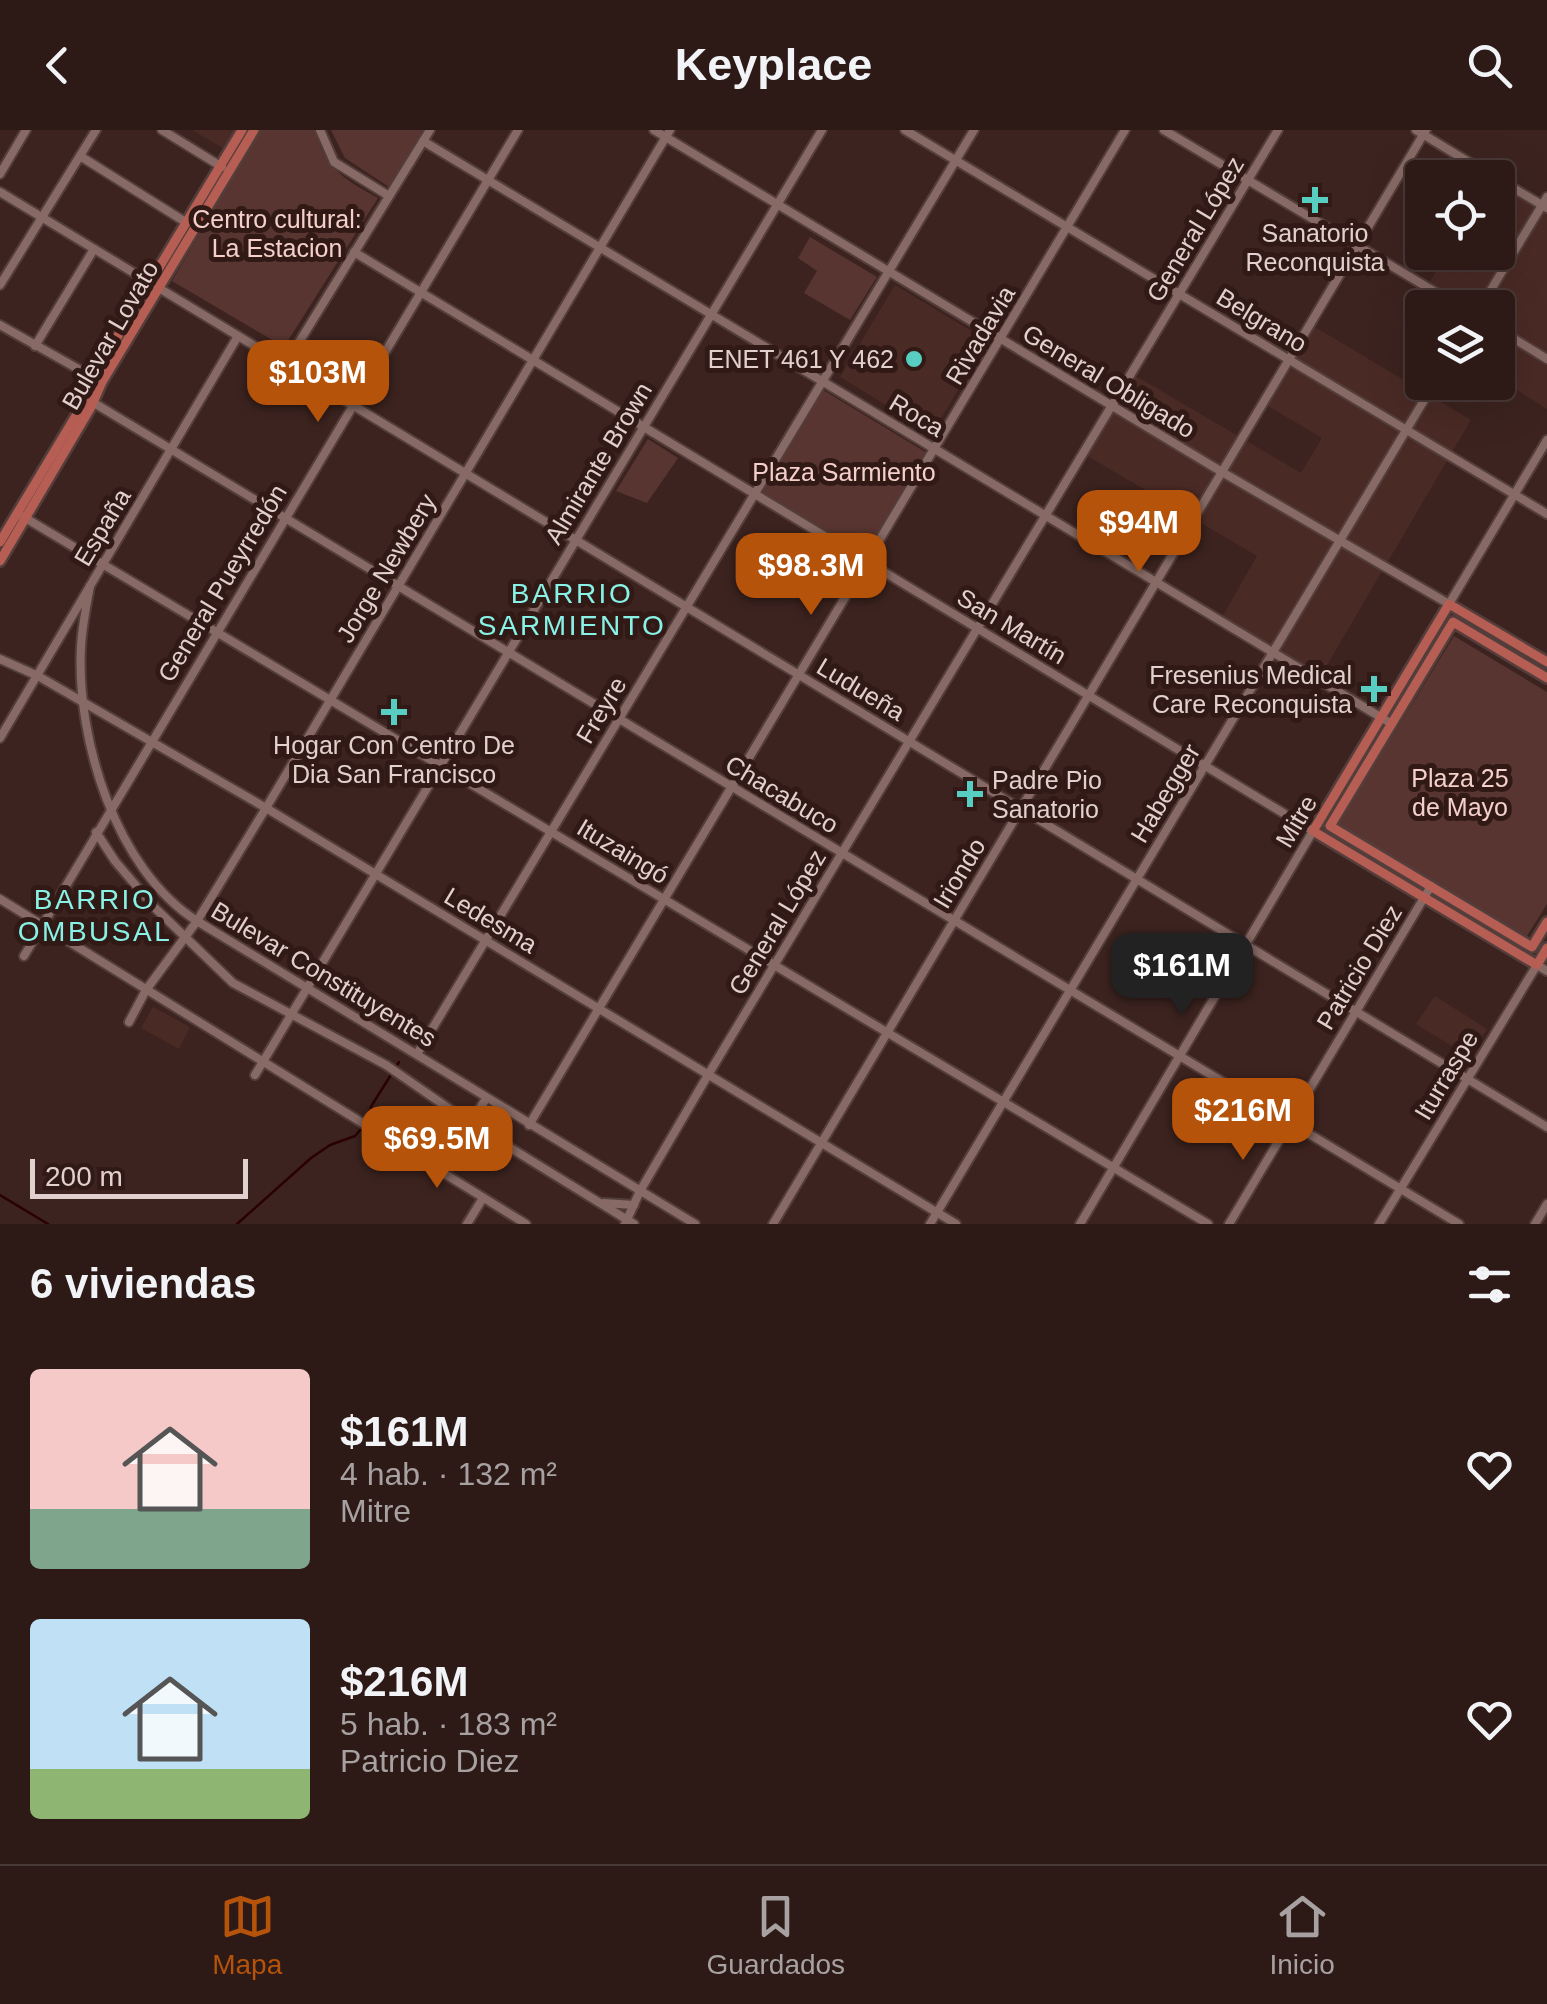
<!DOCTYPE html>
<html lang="es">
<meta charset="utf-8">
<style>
:root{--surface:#2d1a17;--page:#352320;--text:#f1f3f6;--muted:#a7a1a1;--line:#483836;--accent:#b45309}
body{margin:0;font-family:Arial,sans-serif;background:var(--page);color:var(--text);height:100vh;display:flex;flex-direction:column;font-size:38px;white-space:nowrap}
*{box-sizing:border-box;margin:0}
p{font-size:32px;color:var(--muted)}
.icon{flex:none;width:55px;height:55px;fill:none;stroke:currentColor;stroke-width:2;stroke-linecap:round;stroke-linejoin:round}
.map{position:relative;height:1094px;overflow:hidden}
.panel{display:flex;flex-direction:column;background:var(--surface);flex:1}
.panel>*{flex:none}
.fabs{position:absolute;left:1405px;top:30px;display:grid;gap:20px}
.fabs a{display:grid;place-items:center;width:110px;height:110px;border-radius:10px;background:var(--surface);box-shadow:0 10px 40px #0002,0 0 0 2px var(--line);font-size:50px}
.scale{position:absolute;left:30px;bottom:25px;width:218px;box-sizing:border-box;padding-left:10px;border:5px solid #e1d0cd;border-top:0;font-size:28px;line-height:35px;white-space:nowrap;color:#e1d0cd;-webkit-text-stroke:8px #311916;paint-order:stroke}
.price{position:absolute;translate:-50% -85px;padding:0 22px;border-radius:20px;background:var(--accent);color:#fff;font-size:32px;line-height:65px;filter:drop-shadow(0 2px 5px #0008)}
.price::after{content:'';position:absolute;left:50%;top:60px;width:30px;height:22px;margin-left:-15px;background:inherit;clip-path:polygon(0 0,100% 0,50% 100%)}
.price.selected{background:#222;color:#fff}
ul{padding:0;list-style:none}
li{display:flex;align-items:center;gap:30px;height:250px;padding:0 30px}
li span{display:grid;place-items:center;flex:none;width:280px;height:200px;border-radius:10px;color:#555}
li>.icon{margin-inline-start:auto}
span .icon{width:120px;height:120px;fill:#fffc;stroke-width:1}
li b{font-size:42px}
h2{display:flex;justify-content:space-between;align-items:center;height:120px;padding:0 30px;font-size:42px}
header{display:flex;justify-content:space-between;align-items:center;height:130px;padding:0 30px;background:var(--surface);font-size:45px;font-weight:700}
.tab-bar{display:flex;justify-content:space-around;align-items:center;height:140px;border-top:2px solid var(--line);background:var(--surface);font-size:28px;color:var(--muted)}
.tab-bar a{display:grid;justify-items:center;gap:5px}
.tab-bar .selected{color:var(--accent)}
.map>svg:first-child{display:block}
</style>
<header><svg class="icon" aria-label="back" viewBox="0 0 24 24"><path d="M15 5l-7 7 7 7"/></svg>Keyplace<svg class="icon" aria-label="search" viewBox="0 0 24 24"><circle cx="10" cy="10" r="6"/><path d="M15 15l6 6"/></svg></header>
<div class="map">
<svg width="1547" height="1094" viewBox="0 0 1547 1094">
<rect width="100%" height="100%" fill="#3c231f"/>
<g fill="#4a2a25">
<polygon points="192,0 239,0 226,20"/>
<polygon points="1498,48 1547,77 1547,279 1498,248 1498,178 1422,178 1422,201 1405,190 1448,123 1498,122"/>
<polygon points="895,155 988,211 932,303 840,247"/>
<polygon points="1310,194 1471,290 1320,547 1221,489 1257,426 1081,322 1129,242 1301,343 1322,308 1263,273"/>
<polygon points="1435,866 1487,899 1470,927 1416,894"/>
<polygon points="153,877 190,897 179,919 141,898"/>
</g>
<g fill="#583530">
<path d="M260 0H316C322 37 347 51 378 68L284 217 172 151Z"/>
<polygon points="331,0 425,0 389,57 345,28"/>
<polygon points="810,107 877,147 850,190 804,163 817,141 798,128"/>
<polygon points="823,260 927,323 865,424 761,362"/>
<polygon points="648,309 678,328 647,373 616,361"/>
<polygon points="1454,506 1547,562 1547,774 1527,806 1338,694"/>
</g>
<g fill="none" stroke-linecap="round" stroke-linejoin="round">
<g stroke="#2a0000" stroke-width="2.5">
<polyline points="0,1065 48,1094"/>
<polyline points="237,1094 311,1028 330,1015 355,1006 362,998 372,975 399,932"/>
</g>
<g stroke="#543e3b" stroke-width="12">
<g id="minor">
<polyline points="162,0 222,37"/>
<polyline points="320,0 334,32 389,66"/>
<polyline points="654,0 1222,342 1449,474 1547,310"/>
<polyline points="905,0 1547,384"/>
<polyline points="1164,0 1462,178"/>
<polyline points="1416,0 1495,48"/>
<polyline points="423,11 1392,594"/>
<polyline points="80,26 187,93"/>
<polyline points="0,44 26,0"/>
<polyline points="1498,49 1547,78"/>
<polyline points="0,62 1547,997"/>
<polyline points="354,122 1313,701 1080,1094"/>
<polyline points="0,155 96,0"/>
<polyline points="1480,178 1547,67"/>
<polyline points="0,195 96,249"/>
<polyline points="1498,199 1547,229"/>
<polyline points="35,216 94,119"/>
<polyline points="285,235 430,0"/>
<polyline points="89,270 1459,1094"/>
<polyline points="17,383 1208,1094"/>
<path d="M90 456C86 477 82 497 81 517 76 609 116 740 197 791L695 1094"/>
<polyline points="0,529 38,546 266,678 956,1094"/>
<polyline points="0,608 238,206"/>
<polyline points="96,702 115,731 155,778 233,853 386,935 470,993 634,1094"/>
<polyline points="0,769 526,1094"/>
<polyline points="24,826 518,0"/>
<polyline points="129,892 146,860 197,791 266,678 670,0"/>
<polyline points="417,924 974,0"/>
<polyline points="255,945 822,0"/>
<polyline points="529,995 1125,0"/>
<polyline points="439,1040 486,969"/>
<polyline points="604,1073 634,1075"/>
<polyline points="467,1094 483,1068"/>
<polyline points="625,1094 640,1061 708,945 1278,0"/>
<polyline points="773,1094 1426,0"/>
<polyline points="930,1094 1435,252"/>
<polyline points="1229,1094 1431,756"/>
<polyline points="1379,1094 1537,835 1547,841"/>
<polyline points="1535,1094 1547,1074"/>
</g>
</g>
<g stroke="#543e3b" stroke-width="14">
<g id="major">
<polyline points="0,412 83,274 93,247 242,0"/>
<polyline points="0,431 91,277 102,252 254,0"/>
<polyline points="1547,532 1449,474 1313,701 1537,835 1547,818"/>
<polyline points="1547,548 1453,492 1330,696 1532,817 1547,792"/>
</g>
</g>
<use href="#minor" stroke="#876a65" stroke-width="8"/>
<use href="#major" stroke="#b65e53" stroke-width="9"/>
</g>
<g fill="#57cec1" stroke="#311916" stroke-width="4">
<path d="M1310 55h10v10h10v10h-10v10h-10v-10h-10v-10h10z"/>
<circle cx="914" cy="229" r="10"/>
<path d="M1369 544h10v10h10v10h-10v10h-10v-10h-10v-10h10z"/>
<path d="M389 567h10v10h10v10h-10v10h-10v-10h-10v-10h10z"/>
<path d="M965 649h10v10h10v10h-10v10h-10v-10h-10v-10h10z"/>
</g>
<g text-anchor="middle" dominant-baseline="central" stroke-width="10" stroke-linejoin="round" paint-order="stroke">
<g font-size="25" fill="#f5d0ca" stroke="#311916">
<text x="277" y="89">Centro cultural:<tspan x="277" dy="29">La Estacion</tspan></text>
<text x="844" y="342">Plaza Sarmiento</text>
<text x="1460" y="648">Plaza 25<tspan x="1460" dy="29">de Mayo</tspan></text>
</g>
<g font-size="25" fill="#e1d0cd" stroke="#311916">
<text transform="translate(1195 99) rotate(-59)">General López</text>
<text transform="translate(1262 190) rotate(31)">Belgrano</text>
<text transform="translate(110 205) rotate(-60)">Bulevar Lovato</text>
<text transform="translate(980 205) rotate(-59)">Rivadavia</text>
<text transform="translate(1109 251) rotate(31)">General Obligado</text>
<text transform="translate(917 285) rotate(31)">Roca</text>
<text transform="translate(598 333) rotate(-59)">Almirante Brown</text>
<text transform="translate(102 397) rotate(-59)">España</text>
<text transform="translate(386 438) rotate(-59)">Jorge Newbery</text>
<text transform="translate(222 453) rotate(-59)">General Pueyrredón</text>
<text transform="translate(1012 496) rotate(31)">San Martín</text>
<text transform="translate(861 559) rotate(31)">Ludueña</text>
<text transform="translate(601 580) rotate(-59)">Freyre</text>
<text transform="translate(1165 663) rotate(-59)">Habegger</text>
<text transform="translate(782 664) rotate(31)">Chacabuco</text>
<text transform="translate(1296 691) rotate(-59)">Mitre</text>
<text transform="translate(623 721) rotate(31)">Ituzaingó</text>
<text transform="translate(959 743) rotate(-59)">Iriondo</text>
<text transform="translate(491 790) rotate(31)">Ledesma</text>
<text transform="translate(777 792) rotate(-59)">General López</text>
<text transform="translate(1359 837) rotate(-59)">Patricio Diez</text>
<text transform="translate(324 844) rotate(31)">Bulevar Constituyentes</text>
<text transform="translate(1446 945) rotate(-59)">Iturraspe</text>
</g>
<g font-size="25" fill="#e1d0cd" stroke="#311916">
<text x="1315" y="103">Sanatorio<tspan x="1315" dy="29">Reconquista</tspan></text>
<text x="894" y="229" text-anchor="end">ENET 461 Y 462</text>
<text x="1352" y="545" text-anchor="end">Fresenius Medical<tspan x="1352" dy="29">Care Reconquista</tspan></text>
<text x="394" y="615">Hogar Con Centro De<tspan x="394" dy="29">Dia San Francisco</tspan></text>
<text x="992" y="650" text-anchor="start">Padre Pio<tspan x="992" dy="29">Sanatorio</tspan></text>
</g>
<g font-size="28" letter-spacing="2.5" fill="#89f2e6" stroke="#311916">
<text x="572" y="463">BARRIO<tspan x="572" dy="32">SARMIENTO</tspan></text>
<text x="95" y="769">BARRIO<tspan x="95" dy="32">OMBUSAL</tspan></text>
</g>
</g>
</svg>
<div class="fabs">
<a><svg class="icon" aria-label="locate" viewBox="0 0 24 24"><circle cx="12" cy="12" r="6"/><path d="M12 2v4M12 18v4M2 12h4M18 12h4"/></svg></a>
<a><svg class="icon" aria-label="layers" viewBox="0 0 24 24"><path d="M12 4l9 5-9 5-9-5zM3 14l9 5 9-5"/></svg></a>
</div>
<div class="scale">200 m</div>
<b class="price" style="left:318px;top:295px">$103M</b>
<b class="price" style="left:1139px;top:445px">$94M</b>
<b class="price" style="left:811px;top:488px">$98.3M</b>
<b class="price selected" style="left:1182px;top:888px">$161M</b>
<b class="price" style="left:1243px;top:1033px">$216M</b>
<b class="price" style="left:437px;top:1061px">$69.5M</b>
</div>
<section class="panel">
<h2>6 viviendas<svg class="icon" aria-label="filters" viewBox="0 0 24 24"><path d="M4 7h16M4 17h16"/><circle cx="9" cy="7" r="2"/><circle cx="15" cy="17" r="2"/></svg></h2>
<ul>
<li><span style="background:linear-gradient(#f6c9c9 70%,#7fa58c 0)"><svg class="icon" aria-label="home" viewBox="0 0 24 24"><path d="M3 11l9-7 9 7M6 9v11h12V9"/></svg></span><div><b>$161M</b><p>4 hab. · 132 m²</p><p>Mitre</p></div><svg class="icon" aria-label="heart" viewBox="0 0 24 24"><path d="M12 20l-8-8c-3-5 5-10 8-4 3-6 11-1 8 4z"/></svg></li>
<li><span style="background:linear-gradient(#bfe0f5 75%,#8fb573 0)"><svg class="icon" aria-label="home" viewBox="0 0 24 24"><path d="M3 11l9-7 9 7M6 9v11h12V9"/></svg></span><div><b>$216M</b><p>5 hab. · 183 m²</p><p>Patricio Diez</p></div><svg class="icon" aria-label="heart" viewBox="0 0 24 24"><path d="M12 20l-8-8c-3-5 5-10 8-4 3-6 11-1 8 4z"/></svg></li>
</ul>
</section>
<nav class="tab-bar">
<a class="selected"><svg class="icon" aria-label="map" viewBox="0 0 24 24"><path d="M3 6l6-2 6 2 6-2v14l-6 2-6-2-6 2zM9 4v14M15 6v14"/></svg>Mapa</a>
<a><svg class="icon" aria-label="saved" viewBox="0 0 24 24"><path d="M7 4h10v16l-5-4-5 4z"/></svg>Guardados</a>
<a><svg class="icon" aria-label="home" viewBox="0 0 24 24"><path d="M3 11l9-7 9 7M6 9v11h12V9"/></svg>Inicio</a>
</nav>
